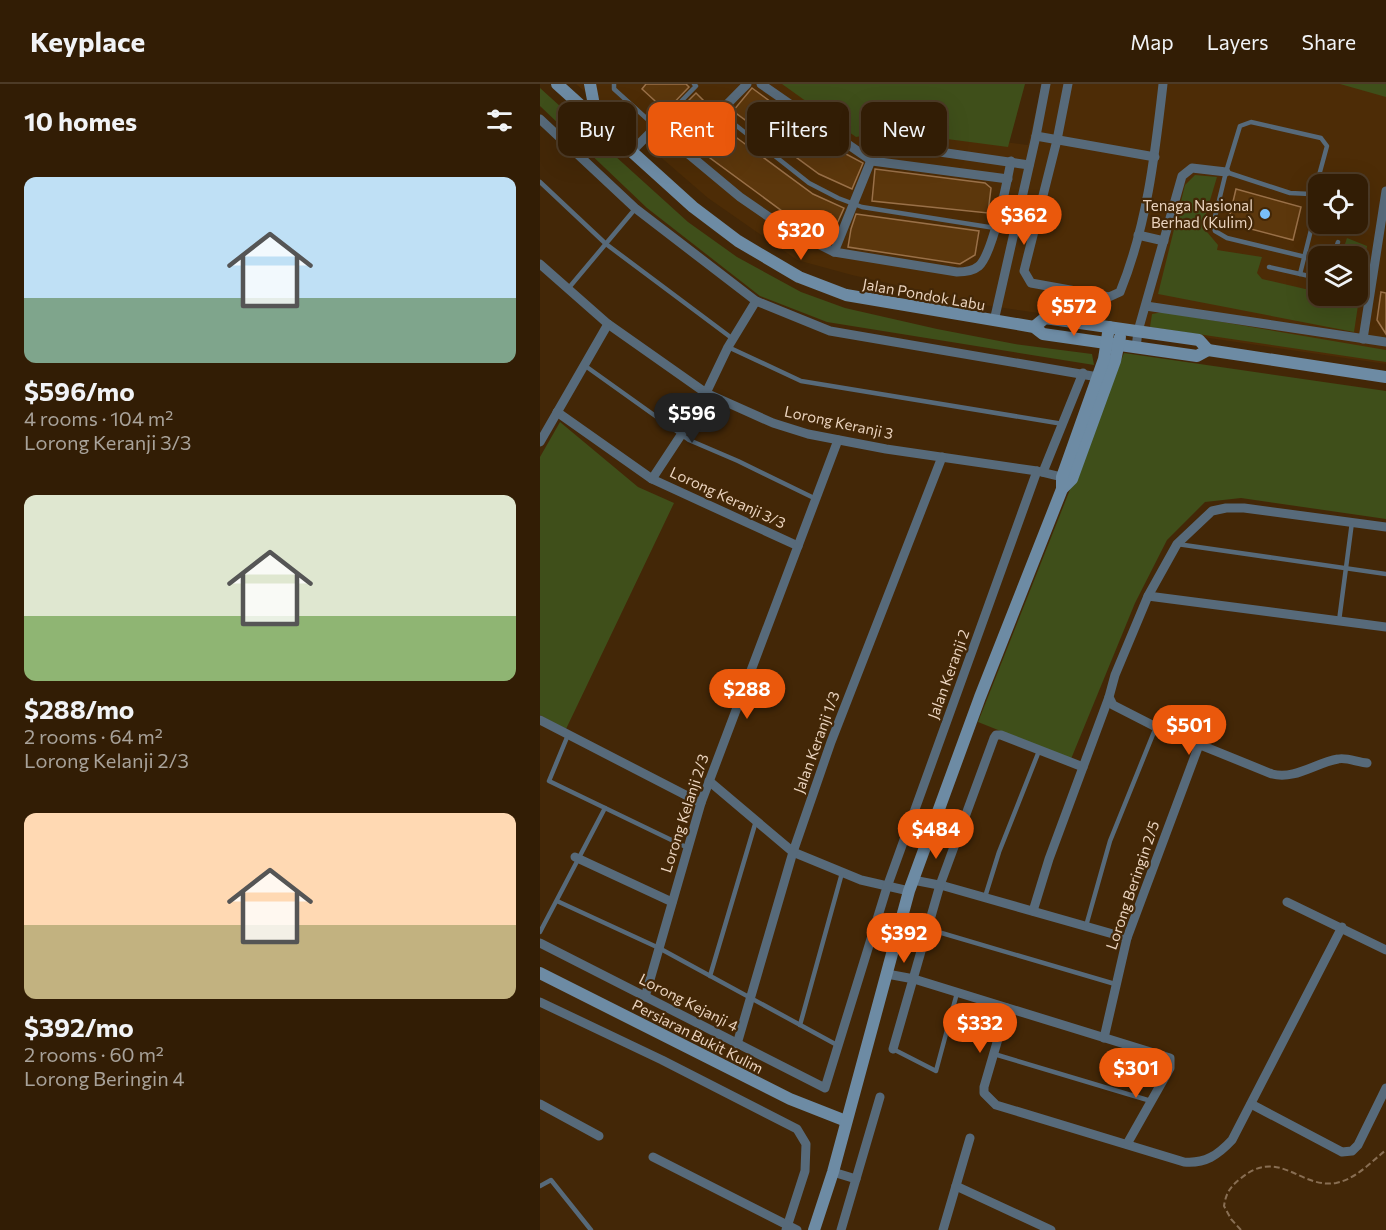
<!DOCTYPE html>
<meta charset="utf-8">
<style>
:root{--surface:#321d05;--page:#3d2a13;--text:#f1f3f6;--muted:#a8a29a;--line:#4d3b27;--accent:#ea580c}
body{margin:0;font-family:Commissioner,sans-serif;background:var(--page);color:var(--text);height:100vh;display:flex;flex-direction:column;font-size:22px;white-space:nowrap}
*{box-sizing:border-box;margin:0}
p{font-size:20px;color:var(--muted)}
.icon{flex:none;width:33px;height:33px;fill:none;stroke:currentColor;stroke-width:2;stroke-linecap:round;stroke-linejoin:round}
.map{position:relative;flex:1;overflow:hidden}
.sheet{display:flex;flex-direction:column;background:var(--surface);width:540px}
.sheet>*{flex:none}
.top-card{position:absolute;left:18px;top:18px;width:570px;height:54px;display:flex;gap:12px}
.fabs{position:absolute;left:768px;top:90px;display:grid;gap:12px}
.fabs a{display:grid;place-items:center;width:60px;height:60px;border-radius:12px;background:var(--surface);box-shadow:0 6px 24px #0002,0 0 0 2px var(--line);font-size:30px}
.price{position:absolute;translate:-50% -51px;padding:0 14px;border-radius:21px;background:var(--accent);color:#fff;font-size:20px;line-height:39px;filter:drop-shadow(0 2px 3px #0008)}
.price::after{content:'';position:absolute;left:50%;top:36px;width:18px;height:14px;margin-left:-9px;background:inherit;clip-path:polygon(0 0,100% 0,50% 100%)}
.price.selected{background:#222;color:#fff}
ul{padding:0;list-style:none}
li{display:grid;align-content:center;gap:12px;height:318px;padding:0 24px}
li span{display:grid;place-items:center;height:186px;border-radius:12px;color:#555}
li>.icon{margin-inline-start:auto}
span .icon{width:108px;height:108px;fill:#fffc;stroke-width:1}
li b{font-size:26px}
h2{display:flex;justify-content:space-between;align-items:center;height:72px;padding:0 24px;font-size:26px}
.pill{padding:0 21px;border-radius:12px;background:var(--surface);box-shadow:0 6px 24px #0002,0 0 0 2px var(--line);font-size:21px;line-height:54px}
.pill.selected{background:var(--accent);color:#fff}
header{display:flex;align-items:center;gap:36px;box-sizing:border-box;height:84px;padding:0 30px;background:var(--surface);border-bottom:2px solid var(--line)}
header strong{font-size:28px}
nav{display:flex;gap:33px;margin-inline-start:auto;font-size:21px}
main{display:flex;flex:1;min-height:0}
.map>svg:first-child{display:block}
</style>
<header>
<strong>Keyplace</strong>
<nav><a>Map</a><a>Layers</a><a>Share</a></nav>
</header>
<main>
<section class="sheet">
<h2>10 homes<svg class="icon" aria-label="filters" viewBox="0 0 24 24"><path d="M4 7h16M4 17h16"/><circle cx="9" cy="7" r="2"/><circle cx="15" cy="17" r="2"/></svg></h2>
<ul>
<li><span style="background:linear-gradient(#bfe0f5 65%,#7fa58c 0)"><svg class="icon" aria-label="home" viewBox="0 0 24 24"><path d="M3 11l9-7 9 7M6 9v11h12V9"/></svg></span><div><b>$596/mo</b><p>4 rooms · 104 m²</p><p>Lorong Keranji 3/3</p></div></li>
<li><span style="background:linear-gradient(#dfe7d0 65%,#8fb573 0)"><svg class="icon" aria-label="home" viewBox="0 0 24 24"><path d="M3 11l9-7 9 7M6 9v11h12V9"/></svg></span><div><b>$288/mo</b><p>2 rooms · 64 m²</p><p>Lorong Kelanji 2/3</p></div></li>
<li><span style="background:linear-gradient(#ffd9b3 60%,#c2b280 0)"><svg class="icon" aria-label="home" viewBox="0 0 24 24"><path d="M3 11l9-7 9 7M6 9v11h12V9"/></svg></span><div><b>$392/mo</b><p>2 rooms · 60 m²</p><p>Lorong Beringin 4</p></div></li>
</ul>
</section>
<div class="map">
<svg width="846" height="1146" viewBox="0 0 846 1146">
<rect width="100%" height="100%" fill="#432707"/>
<path fill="#4d2c06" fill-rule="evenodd" d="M36 0H270L325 40 488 61 502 0H846V280L444 221 312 191 257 176 168 114ZM778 100H818V140H778ZM778 172H818V212H778Z"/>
<g fill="#3f4f1a">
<polygon points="242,0 485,0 468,63 346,47 316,53"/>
<polygon points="800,0 846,0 846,13"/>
<polygon points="0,4 148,138 197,173 261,208 305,224 397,245 475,260 552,270 554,281 287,238 220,212 107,124 0,22"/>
<polygon points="655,91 677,93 665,133 667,148 678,161 677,166 722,173 717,189 722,195 778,208 778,212 818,212 818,172 801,172 807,154 827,162 814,248 618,210 645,101"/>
<polygon points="623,228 846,266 846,278 610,243 612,230"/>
<polygon points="584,269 846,307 846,435 701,414 665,418 627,456 595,519 531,675 438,638"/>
<polygon points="20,338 98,403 134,419 26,645 0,631 0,373"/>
</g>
<g fill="#5c370c" stroke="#997048" stroke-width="1.5">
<polygon points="106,0 146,0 149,3 126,27 102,5"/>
<polygon points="212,4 291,62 323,79 312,105 279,90 193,27"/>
<polygon points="156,9 167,20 144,44 132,33"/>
<polygon points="182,43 273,110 304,124 290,155 257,138 162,68"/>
<polygon points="335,85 445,99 451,104 448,129 332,117"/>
<polygon points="696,105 761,123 753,156 688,139"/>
<polygon points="316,130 439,147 435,171 420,180 308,163 311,145"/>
<polygon points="841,208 846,209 846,250 837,236"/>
</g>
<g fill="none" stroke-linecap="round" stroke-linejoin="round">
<path stroke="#886e53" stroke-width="2" stroke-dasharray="6 3" stroke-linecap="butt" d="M701 1146 691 1135 684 1122C686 1109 690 1103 700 1095 739 1062 759 1105 796 1099 816 1095 831 1078 846 1066"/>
<g stroke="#576a7a" stroke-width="4.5">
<polyline points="74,0 74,5 116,43 156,2 154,0"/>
<polyline points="179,28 269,99 298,114 322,123 455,144"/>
<polyline points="686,88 750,109 770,110 778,95 787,62 781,54 711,38 700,42 686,88 673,141 675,147 687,154 778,176"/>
<polyline points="0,98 66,160 193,255"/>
<polyline points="793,172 798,158"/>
<polyline points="729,183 778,194"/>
<polyline points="760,190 771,146"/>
<polyline points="27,206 95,125"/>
<polyline points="188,263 261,297 523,340"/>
<polyline points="44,281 149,356 198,377 276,415"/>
<polyline points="637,460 846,490"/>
<polyline points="799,537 812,438"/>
<polyline points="28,651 9,697 148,764"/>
<polyline points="445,813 459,768 499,667"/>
<polyline points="17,817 119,864 297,961"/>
<polyline points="546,842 570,757 616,643"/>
<polyline points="388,845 575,900"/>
<polyline points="0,848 65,724"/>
<polyline points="170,892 216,737"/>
<polyline points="260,941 302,789"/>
<polyline points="353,965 396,987 417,909"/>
<polyline points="454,970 611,1017"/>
<polyline points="0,1102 11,1096 51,1146"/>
</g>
<g stroke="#576a7a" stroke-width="9">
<polyline points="221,0 332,77 468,95"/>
<path d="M528 0 517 56 484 187 491 199 569 213 580 208C607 142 615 70 623 0"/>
<polyline points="0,35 95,124 216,217 290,247 558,293"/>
<polyline points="496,52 615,73"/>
<polyline points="142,66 207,0"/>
<path d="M91 68 116 43 200 113 242 142 294 168 417 188C425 188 433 187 439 182 453 169 467 98 471 77"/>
<polyline points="598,151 624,157"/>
<polyline points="294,168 338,59 489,81"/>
<polyline points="0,180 68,240 166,309 233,339 268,350 346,365 497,387 526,394"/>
<polyline points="606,222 846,258"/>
<polyline points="454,237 496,52 506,0"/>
<polyline points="823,255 846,107"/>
<polyline points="596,264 598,247 642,92 652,84 686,88"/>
<polyline points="17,328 112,395 258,462"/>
<polyline points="0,358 68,240"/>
<polyline points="503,388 543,289"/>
<polyline points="112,395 141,351 166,309 188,263 216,217"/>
<polyline points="608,512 846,543"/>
<polyline points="0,636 161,719"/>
<path d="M827 679C817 678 806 673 798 675 775 679 755 696 732 690L616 643 573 621 569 613 575 591 608 512 637 460 672 427 686 424H704L846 443"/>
<polyline points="169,697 253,768 321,796 369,807"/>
<polyline points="35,773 132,818"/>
<polyline points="373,796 404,802 587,854"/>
<polyline points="747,818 846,866"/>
<polyline points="493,827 509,775 569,613"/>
<polyline points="0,859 285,1004 347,803 497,387"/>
<polyline points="347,890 374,895 630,974 630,984 587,1060"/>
<polyline points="105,913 161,719 298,356"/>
<polyline points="0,918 122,976 257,1045 266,1060 265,1087 246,1146"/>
<path d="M467 924 444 1003V1009L456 1021 644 1078C665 1080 678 1071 692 1056L802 843"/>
<polyline points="564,954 587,854 659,661"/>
<polyline points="197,960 253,768 291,658 402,373"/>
<polyline points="353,965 400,801 454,654 456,651 461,651 543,683"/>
<polyline points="0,1020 59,1052"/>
<polyline points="711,1020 802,1068 812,1067 818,1061 846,1004"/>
<polyline points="113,1073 257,1146"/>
<polyline points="293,1088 316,1095"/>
<polyline points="416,1102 511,1146"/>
<polyline points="301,1146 340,1013"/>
<polyline points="403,1146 430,1054"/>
</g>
<g stroke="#6d8ba4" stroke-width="12">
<polyline points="17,0 153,123 198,157 259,193 306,211 494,243 503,250 657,272 668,266"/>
<polyline points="50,0 57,37"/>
<polyline points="494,243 505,234 659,256 668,266"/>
<polyline points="668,266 846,293"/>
<polyline points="522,405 532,395 575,277 580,253"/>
<polyline points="0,889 250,1015 306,1037"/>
<polyline points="274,1146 293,1088 369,807 440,613 522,405 522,393 564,275 569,243"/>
</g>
</g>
<circle fill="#79bff8" stroke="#432707" stroke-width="2" cx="725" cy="130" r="6"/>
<g text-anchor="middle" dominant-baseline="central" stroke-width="4.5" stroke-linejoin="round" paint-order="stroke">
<g font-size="15" fill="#ead3be" stroke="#432707" text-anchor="end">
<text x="713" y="121">Tenaga Nasional<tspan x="713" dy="17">Berhad (Kulim)</tspan></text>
</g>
<g font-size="15" fill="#ead3be" stroke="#432707">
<text transform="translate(384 210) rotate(10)">Jalan Pondok Labu</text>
<text transform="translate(299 338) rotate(12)">Lorong Keranji 3</text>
<text transform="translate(188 413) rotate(25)">Lorong Keranji 3/3</text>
<text transform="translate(408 590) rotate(-70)">Jalan Keranji 2</text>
<text transform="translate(276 658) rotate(-70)">Jalan Keranji 1/3</text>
<text transform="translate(144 729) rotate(-72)">Lorong Kelanji 2/3</text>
<text transform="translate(592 801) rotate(-71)">Lorong Beringin 2/5</text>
<text transform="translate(149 918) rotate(27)">Lorong Kejanji 4</text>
<text transform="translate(158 952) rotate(27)">Persiaran Bukit Kulim</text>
</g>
</g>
</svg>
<div class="fabs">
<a><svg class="icon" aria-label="locate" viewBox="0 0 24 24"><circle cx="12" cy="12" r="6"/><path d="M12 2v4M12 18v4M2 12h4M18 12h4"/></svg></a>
<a><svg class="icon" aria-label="layers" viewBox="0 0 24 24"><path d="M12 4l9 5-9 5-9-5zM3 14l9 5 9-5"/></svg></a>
</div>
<b class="price" style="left:484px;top:162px">$362</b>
<b class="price" style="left:261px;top:177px">$320</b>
<b class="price" style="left:534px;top:253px">$572</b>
<b class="price selected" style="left:152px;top:360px">$596</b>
<b class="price" style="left:207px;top:636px">$288</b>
<b class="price" style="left:649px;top:672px">$501</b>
<b class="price" style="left:396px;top:776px">$484</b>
<b class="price" style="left:364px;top:880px">$392</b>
<b class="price" style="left:440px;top:970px">$332</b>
<b class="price" style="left:596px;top:1015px">$301</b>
<div class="top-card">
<a class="pill">Buy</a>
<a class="pill selected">Rent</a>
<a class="pill">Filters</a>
<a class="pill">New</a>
</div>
</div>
</main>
